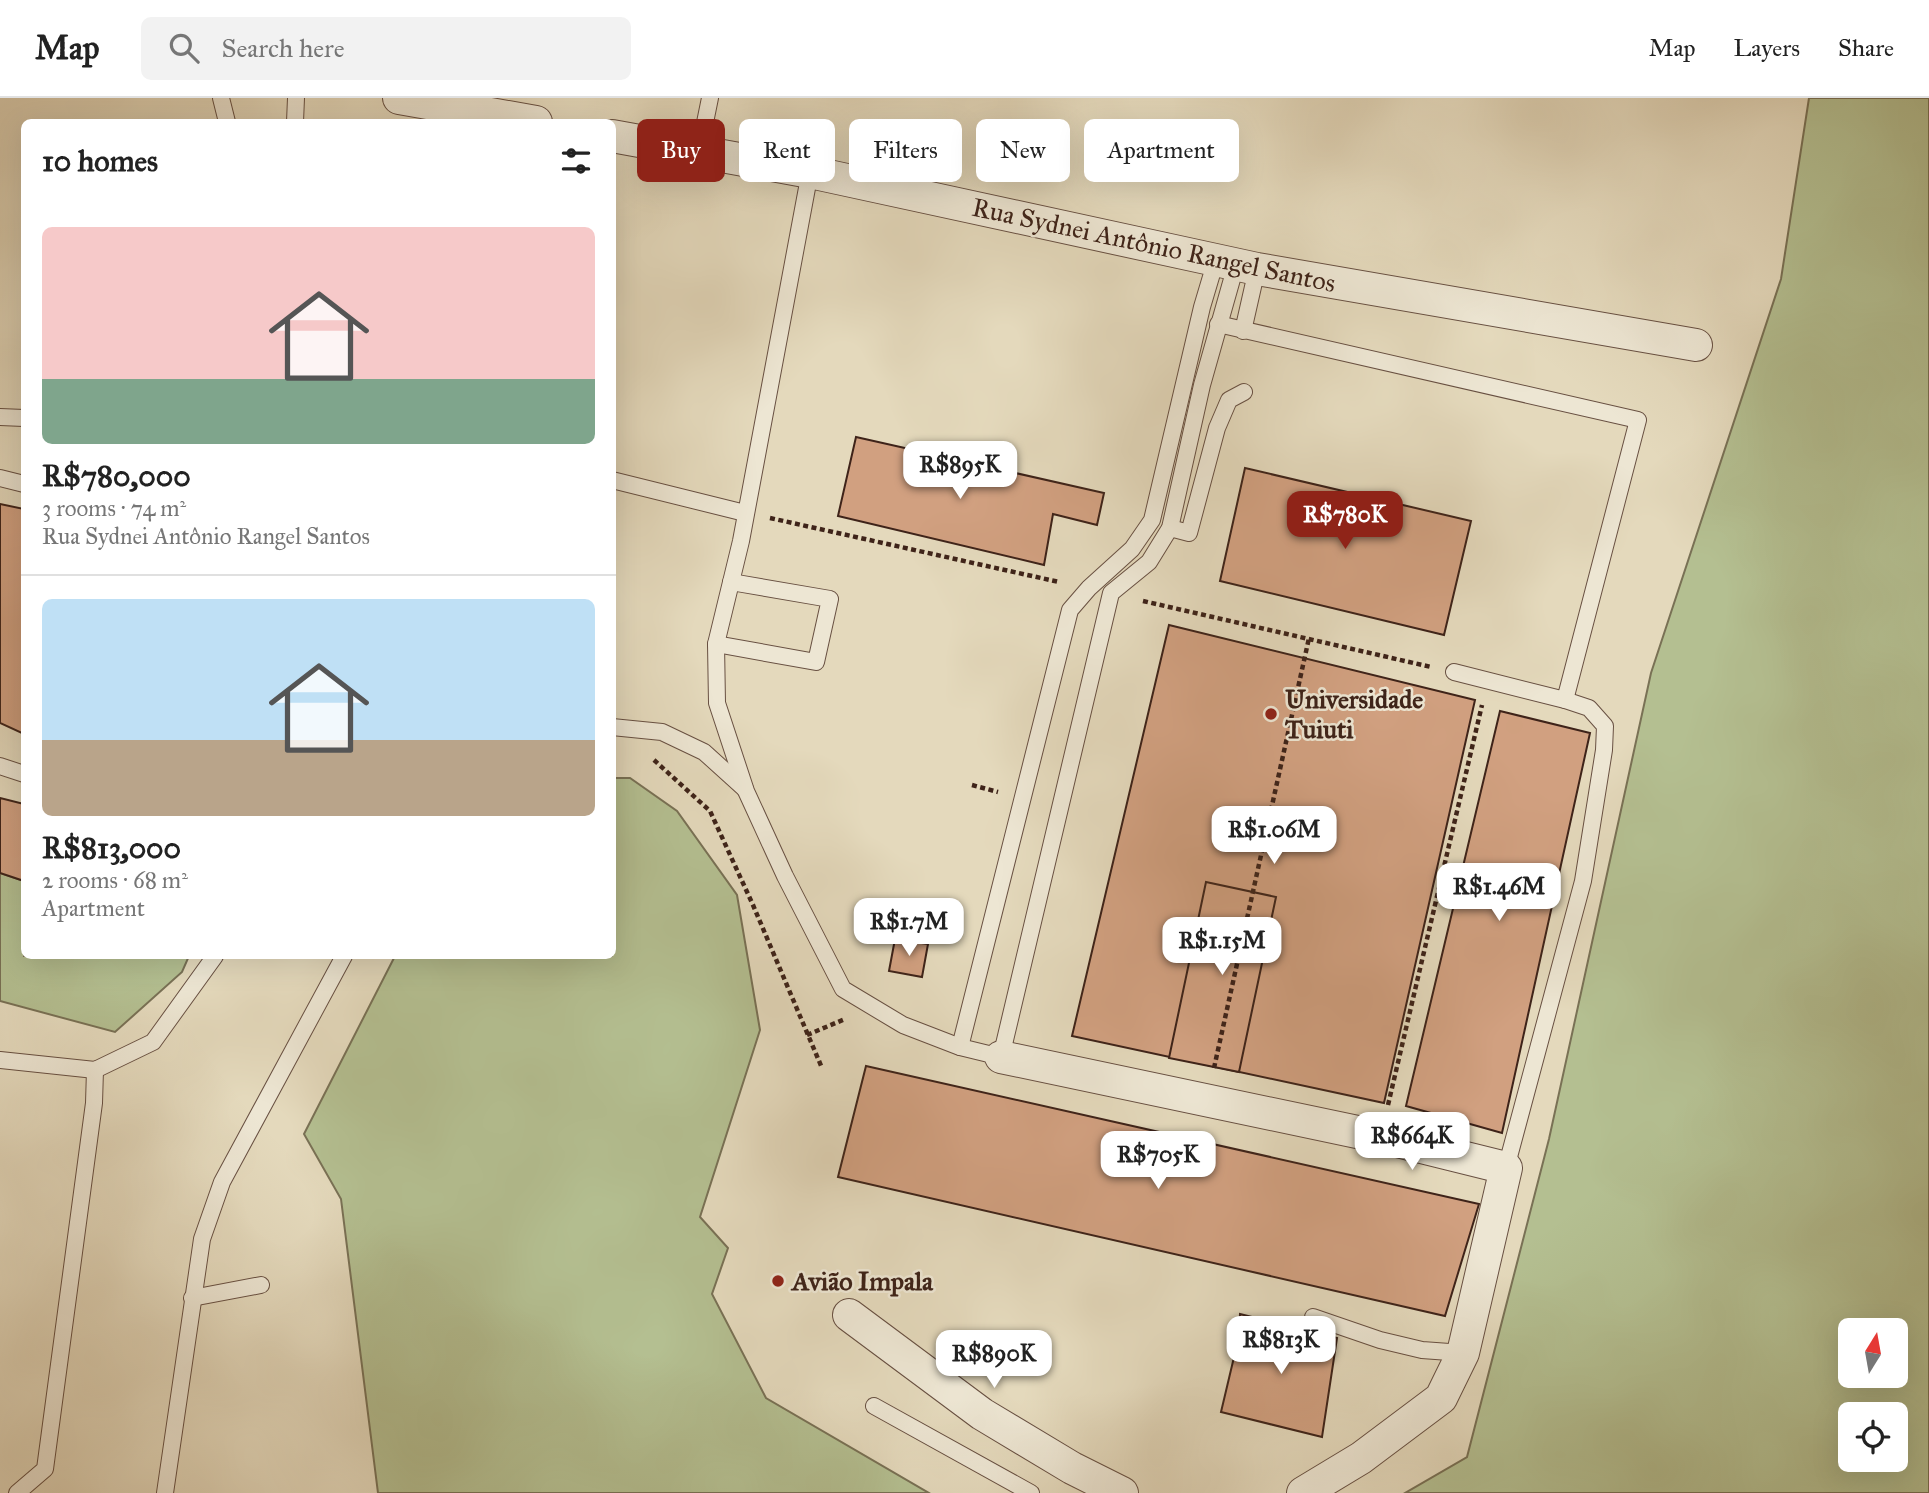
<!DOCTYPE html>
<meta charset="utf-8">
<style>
:root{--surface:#fff;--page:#f2f2f2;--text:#222;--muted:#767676;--line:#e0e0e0;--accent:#8f2418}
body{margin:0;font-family:"IM FELL Great Primer",serif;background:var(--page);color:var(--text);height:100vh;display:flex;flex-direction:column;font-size:26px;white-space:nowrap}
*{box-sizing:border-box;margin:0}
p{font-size:23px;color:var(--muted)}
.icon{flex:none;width:38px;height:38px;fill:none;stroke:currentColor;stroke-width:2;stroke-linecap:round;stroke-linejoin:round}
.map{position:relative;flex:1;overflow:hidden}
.panel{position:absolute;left:21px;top:21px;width:595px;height:840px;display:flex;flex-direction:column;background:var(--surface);border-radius:10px;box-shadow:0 7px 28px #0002}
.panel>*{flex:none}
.top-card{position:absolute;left:637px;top:21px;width:665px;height:63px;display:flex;gap:14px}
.needle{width:46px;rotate:11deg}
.tools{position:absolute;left:1838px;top:1220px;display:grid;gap:14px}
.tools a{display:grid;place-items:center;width:70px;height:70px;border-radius:10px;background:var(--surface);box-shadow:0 7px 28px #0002;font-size:35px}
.price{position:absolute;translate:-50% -60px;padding:0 16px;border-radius:14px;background:#fff;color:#222;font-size:23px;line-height:46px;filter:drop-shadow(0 2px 4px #0008)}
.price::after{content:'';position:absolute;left:50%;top:42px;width:21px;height:16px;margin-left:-10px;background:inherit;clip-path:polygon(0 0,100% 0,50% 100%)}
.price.on{background:var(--accent);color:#fff}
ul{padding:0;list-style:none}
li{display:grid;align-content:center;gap:14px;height:371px;padding:0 21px}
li+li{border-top:2px solid var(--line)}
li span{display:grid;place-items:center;height:217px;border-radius:10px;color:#555}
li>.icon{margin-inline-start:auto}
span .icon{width:126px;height:126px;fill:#fffc;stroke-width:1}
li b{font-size:30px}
h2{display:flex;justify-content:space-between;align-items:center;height:84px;padding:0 21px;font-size:30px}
.pill{padding:0 24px;border-radius:10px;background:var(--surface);box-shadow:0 7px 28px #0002;font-size:24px;line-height:63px}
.pill.on{background:var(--accent);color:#fff}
header{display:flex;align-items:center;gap:42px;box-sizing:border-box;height:98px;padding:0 35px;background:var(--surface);border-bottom:2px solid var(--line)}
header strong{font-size:33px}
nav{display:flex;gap:38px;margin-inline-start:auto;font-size:24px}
.search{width:490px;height:63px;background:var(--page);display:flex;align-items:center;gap:18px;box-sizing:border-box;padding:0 24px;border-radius:10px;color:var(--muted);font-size:26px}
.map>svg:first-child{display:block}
</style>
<header>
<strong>Map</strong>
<div class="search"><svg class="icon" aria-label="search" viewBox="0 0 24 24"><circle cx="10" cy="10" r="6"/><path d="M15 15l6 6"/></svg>Search here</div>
<nav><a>Map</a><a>Layers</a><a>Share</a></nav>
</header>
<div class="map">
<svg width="1929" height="1395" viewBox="0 0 1929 1395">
<rect width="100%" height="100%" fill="#e4d9bc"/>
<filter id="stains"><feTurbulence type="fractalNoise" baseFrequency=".00286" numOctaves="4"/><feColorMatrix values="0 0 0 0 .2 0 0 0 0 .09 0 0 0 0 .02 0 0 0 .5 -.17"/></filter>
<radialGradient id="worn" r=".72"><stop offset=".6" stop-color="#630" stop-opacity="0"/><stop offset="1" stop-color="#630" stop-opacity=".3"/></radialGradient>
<g fill="#b4bf91" stroke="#797155" stroke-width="2" fill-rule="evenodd">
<path d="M1809 0H1929V1395H1405L1467 1359 1549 1041 1651 575 1781 181ZM1850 1232H1895V1278H1850ZM1850 1316H1895V1362H1850Z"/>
<polygon points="613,680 630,680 677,713 737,797 760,932 700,1119 728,1150 712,1196 766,1300 929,1395 378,1395 341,1101 304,1036 395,858 612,858"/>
<polygon points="0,775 24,783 24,858 189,858 182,874 115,934 0,903"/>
</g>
<g fill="#d1a080" stroke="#3e2319" stroke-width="2">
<polygon points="856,339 1104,395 1097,427 1053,416 1044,467 838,418"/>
<polygon points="1245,370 1471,423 1444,537 1220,483"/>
<polygon points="0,406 24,411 24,636 0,625"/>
<polygon points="1169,527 1475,602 1384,1005 1072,938"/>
<polygon points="1500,613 1590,635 1502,1035 1406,1008"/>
<polygon points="0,700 24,706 24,783 0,775"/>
<polygon points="1206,784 1276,799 1239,974 1169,960"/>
<polygon points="895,841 928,846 922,879 889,873"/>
<polygon points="866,968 1479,1106 1445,1218 838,1079"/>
<polygon points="1240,1216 1337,1240 1322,1339 1221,1314 1239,1238"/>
</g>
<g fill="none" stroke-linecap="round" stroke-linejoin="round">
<g stroke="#685042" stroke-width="18">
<g id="service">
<polyline points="221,0 227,24"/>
<polyline points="295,24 296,0"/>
<polyline points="699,54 710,0"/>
<polyline points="810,74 741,443 716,546 717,605 746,693 785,778 843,891 903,927 960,949 1001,959 1111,495 1149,464 1170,430 1202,287 1236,167"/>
<polyline points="1218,226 1638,322 1565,602 1454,574"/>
<polyline points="1243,233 1257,171"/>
<polyline points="0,319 24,320"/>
<polyline points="0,380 24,386"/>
<polyline points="612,382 745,415"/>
<polyline points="1170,430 1189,435 1217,330 1229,302 1244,294"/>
<polyline points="716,546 816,564 830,501 731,484"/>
<polyline points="612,629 662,634 704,654 745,691"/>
<polyline points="0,668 24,676"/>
<polyline points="960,949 1070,512 1089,490 1132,451 1152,422 1202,209 1216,162"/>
<polyline points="0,962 95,972 153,944 215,858"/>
<polyline points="1506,1070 1583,783 1604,652 1605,628 1589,610 1565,602"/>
<polyline points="192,1200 261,1187"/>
<polyline points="1313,1219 1380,1242 1422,1252 1463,1255"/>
<polyline points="874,1308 1031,1395"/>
<polyline points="17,1395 45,1371 94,1005 95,972"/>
<polyline points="165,1395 202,1141 222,1084 344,858"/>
</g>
</g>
<g stroke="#685042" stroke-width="34">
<g id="minor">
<polyline points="399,0 536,24"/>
<polyline points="612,38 810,74 1257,171 1696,247"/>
<polyline points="1001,959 1381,1039 1506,1070 1463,1255 1441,1300 1361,1360 1303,1395"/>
<polyline points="849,1217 982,1316 1072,1370 1122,1395"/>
</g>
</g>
<g stroke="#3e2319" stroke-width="4.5" stroke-dasharray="5 3.5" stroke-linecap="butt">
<polyline points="770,420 1059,484"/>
<polyline points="1143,503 1431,569"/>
<polyline points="654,662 710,713 753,807 822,970"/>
<polyline points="972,687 998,694"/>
<polyline points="807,937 845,921"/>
<polyline points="1214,970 1309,540"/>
<polyline points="1388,1007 1482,607"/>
</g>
<use href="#service" stroke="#ede6d3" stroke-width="16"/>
<use href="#minor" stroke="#ede6d3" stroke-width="32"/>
</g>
<g fill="#8f2418" stroke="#ede6d3" stroke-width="2.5">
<circle cx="1271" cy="616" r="7"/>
<circle cx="778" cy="1183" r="7"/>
</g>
<g text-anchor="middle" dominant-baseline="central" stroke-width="5" stroke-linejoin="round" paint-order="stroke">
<g font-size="26" fill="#3e2319" stroke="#ede6d3">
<text transform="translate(1154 147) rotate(12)">Rua Sydnei Antônio Rangel Santos</text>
</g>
<g font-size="26" font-weight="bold" fill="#3e2319" stroke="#ede6d3" text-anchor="start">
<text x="1285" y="601">Universidade<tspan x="1285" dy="30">Tuiuti</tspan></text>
<text x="792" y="1183">Avião Impala</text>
</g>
</g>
<rect width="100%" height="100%" filter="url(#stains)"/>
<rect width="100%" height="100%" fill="url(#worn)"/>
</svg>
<div class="tools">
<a><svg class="needle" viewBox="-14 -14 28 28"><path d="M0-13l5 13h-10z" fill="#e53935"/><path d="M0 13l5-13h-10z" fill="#767676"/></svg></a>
<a><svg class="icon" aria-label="locate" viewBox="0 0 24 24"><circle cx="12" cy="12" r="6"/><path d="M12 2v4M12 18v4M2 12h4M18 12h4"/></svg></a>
</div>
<b class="price" style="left:960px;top:403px">R$895K</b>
<b class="price on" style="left:1345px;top:453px">R$780K</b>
<b class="price" style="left:1274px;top:768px">R$1.06M</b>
<b class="price" style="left:1499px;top:825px">R$1.46M</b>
<b class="price" style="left:909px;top:860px">R$1.7M</b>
<b class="price" style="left:1222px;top:879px">R$1.15M</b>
<b class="price" style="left:1412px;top:1074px">R$664K</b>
<b class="price" style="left:1158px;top:1093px">R$705K</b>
<b class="price" style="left:1281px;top:1278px">R$813K</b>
<b class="price" style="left:994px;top:1292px">R$890K</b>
<div class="top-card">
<a class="pill on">Buy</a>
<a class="pill">Rent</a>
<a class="pill">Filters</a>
<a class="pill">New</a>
<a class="pill">Apartment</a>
</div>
<section class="panel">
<h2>10 homes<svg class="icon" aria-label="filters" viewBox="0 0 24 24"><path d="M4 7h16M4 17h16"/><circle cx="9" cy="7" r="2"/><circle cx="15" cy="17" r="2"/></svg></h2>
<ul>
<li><span style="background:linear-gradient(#f6c9c9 70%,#7fa58c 0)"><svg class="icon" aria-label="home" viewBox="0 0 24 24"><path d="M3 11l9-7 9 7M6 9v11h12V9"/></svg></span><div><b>R$780,000</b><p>3 rooms · 74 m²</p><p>Rua Sydnei Antônio Rangel Santos</p></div></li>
<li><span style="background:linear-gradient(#bfe0f5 65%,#b9a48a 0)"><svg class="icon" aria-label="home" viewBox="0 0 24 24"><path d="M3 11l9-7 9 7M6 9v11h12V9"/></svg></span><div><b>R$813,000</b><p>2 rooms · 68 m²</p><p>Apartment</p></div></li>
</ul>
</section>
</div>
